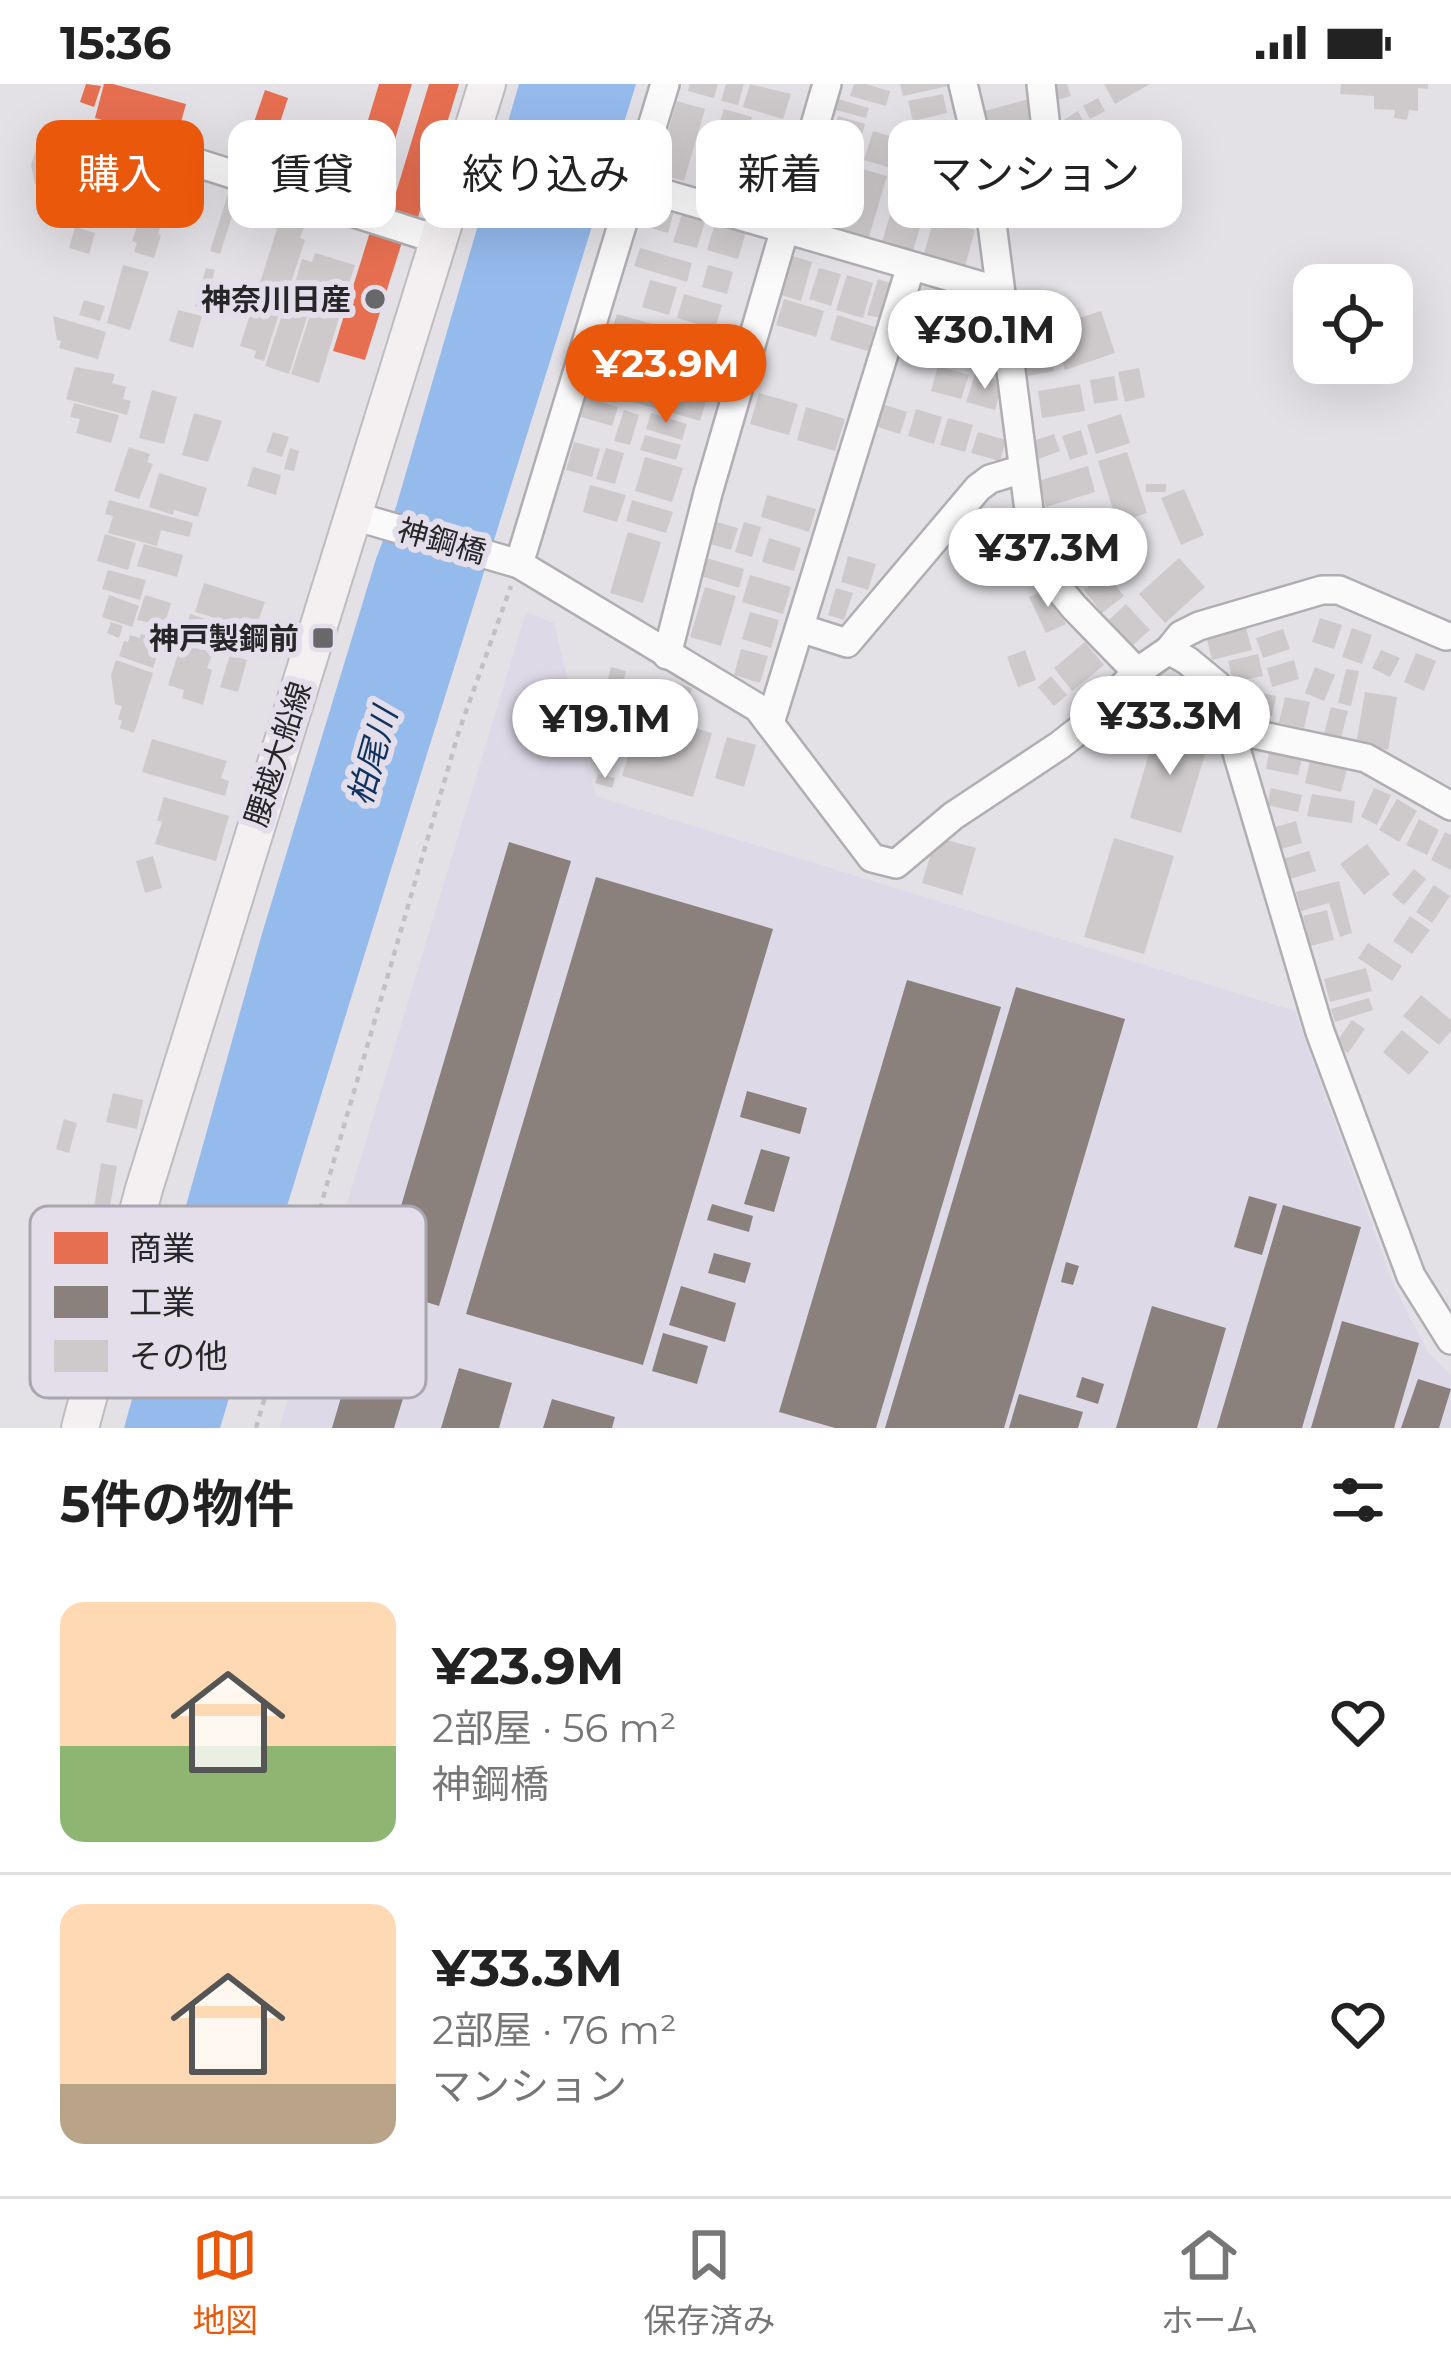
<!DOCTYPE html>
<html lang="ja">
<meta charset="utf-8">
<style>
:root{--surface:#fff;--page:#f6f6f6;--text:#222;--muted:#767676;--line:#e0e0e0;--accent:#ea580c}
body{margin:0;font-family:Montserrat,"Noto Sans JP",sans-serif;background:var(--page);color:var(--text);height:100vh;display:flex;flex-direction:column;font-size:45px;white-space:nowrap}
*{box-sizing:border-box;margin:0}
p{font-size:39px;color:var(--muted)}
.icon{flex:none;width:66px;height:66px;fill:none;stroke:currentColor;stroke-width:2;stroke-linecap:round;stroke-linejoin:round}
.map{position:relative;height:1344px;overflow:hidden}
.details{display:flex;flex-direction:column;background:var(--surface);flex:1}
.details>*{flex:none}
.top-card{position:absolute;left:36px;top:36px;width:1380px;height:108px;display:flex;gap:24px}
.fabs{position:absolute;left:1293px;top:180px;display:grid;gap:24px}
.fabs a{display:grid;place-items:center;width:120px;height:120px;border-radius:24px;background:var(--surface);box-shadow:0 12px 48px #0002;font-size:60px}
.price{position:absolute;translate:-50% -102px;padding:0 27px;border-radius:42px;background:#fff;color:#222;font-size:39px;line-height:78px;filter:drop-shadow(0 3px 6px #0008)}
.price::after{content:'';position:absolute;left:50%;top:72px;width:36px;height:27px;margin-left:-18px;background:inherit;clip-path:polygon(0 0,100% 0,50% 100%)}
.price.on{background:var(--accent);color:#fff}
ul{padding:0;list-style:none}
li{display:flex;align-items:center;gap:36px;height:300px;padding:0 60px}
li+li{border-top:3px solid var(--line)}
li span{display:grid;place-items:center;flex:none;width:336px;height:240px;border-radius:24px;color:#555}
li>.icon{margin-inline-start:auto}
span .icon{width:144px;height:144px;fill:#fffc;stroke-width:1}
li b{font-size:51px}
h2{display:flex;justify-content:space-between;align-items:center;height:144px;padding:0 60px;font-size:51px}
.tag{padding:0 42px;border-radius:24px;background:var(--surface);box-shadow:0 12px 48px #0002;font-size:42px;line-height:108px}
.tag.on{background:var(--accent);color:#fff}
.status{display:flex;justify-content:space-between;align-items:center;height:84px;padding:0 60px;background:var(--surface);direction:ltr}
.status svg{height:33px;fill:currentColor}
.menu{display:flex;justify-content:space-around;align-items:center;height:168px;border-top:3px solid var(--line);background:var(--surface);font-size:33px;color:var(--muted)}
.menu a{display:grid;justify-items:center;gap:6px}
.menu .on{color:var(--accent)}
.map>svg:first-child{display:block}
</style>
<div class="status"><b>15:36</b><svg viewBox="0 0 49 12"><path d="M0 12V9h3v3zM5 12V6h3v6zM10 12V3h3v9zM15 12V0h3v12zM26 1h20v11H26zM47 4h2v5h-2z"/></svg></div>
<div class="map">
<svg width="1451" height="1344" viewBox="0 0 1451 1344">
<rect width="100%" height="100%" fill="#e3e1e6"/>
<polygon fill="#ded9e7" points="526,528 554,539 596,712 1295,927 1393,1200 1428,1268 1451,1291 1451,1344 279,1344"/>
<path fill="#95baec" d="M519 0H636C498 448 354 895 220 1344H124L261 853 376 475 396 423Z"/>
<g fill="#e76f51">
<polygon points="86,0 101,2 94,23 80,18"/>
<polygon points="104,0 113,0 186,20 176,56 95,34"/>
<polygon points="379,0 412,0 378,110 348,102"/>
<polygon points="429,0 459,0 418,133 391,125"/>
<polygon points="265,6 288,14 271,66 252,59 255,49 251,47"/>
<polygon points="370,148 402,158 365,276 333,267"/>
</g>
<g fill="#8a817c">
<polygon points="509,758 571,777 439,1222 377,1203"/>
<polygon points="596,793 773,845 643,1281 466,1230"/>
<polygon points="907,896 1001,923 876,1344 835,1344 779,1328"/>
<polygon points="1016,903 1125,935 1004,1344 885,1344"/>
<polygon points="747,1007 807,1024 800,1050 740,1033"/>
<polygon points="761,1065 790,1073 774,1128 744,1120"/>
<polygon points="1249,1112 1277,1120 1262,1171 1234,1163"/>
<polygon points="712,1120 753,1132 749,1148 707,1136"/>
<polygon points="1283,1121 1361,1143 1302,1344 1217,1344"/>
<polygon points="714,1169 751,1179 745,1199 708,1189"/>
<polygon points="1066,1178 1079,1182 1073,1201 1061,1198"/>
<polygon points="681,1202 736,1219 725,1258 669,1241"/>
<polygon points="1152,1222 1226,1244 1197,1344 1116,1344"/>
<polygon points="1342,1237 1419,1259 1394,1344 1311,1344"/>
<polygon points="361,1245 419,1262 394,1344 332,1344"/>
<polygon points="663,1249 708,1262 697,1300 652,1287"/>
<polygon points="459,1284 512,1299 499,1344 441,1344"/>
<polygon points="1082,1293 1104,1300 1098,1320 1076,1313"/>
<polygon points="1418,1295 1451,1305 1439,1344 1401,1344"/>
<polygon points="1019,1310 1083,1328 1078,1344 1009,1344"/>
<polygon points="552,1315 615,1333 612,1344 543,1344"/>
</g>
<g fill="#cecacc">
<polygon points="690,0 718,0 714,14 688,7"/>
<polygon points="726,0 744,0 738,21 721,17"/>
<polygon points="750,0 791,10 783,35 743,23"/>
<polygon points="854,0 866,0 890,7 886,22 850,12"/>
<polygon points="900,0 949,0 949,2 903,12"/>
<polygon points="1052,0 1067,0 1071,12 1057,16"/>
<polygon points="1104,0 1150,0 1115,20"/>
<polygon points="1341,0 1428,0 1428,5 1418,4 1418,27 1409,26 1407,36 1394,34 1395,26 1374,25 1374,12 1340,10"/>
<polygon points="943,10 947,29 913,37 908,17"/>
<polygon points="835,14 869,24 866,34 832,25"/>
<polygon points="1098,14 1105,27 1090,35 1083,22"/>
<polygon points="1029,15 1038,50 985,63 977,29"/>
<polygon points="677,17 705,25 684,97 656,89"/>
<polygon points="724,25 752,33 746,53 718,44"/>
<polygon points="1078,27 1084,39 1065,50 1059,39"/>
<polygon points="838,32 865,40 858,65 830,57"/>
<polygon points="758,36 785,44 779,65 752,57"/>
<polygon points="44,40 77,51 63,93 55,91 50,106 35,100 31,81"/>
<polygon points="956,42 961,68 922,76 917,50"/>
<polygon points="873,47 907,57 898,86 864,76"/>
<polygon points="81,51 89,54 83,74 75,71"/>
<polygon points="123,63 155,72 149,91 142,88 144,85 138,83 140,78 120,72"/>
<polygon points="823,76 848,83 837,120 811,113"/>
<polygon points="964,76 972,115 948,120 940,81"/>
<polygon points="729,80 776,94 768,118 722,105"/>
<polygon points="74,82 93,87 85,114 67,109"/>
<polygon points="859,84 887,92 869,153 841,145"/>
<polygon points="932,86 935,123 909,125 906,88"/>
<polygon points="161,101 176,106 165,142 145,135 153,108 158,110"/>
<polygon points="247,101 311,123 300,154 305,156 286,214 290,215 302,175 312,178 315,169 355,181 340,229 298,216 295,226 308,230 289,290 265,282 282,231 279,230 264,277 254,274 256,267 240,262 277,145 237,132"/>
<polygon points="229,107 239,110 220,170 210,167"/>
<polygon points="58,118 80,124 76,139 54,134"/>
<polygon points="646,118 674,127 668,149 639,141"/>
<polygon points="89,121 110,127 108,134 87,128"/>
<polygon points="684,124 707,131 697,164 673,158"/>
<polygon points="890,131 921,140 913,167 882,158"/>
<polygon points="934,134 975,146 965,182 924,170"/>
<polygon points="139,137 160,144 158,150 161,151 154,174 134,168 137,159 132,157"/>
<polygon points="715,139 746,148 738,175 707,166"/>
<polygon points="75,143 95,149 89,170 69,164"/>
<polygon points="640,164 692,179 687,198 634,182"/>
<polygon points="782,169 812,178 801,217 771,208"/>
<polygon points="123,181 149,188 130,246 107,239"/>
<polygon points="708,181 733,188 727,210 702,203"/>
<polygon points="206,184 215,186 204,225 195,222"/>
<polygon points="819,184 841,190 831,222 809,215"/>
<polygon points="847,191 873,199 863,234 836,226"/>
<polygon points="878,195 890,199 880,234 867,231"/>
<polygon points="650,196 677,203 669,231 642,223"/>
<polygon points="684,210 722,221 715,245 677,234"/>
<polygon points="784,215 824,227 816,253 776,241"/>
<polygon points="84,216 105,222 100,237 79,231"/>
<polygon points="962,216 991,224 985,245 956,236"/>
<polygon points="313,222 340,231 319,299 291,290"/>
<polygon points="178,226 202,232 193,264 169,257"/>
<polygon points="1101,227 1115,269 1065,286 1051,243"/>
<polygon points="617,230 667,244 659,270 609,255"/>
<polygon points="837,231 875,243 868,267 830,256"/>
<polygon points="53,232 106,248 98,275 59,264 61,257 57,256"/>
<polygon points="1047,249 1054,287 1028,292 1021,254"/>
<polygon points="671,250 709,261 703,280 665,269"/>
<polygon points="938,282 969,291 961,315 931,307"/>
<polygon points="75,283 115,290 112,299 126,303 123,315 131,317 127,331 66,315"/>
<polygon points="1139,284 1145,313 1125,318 1118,288"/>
<polygon points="602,285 631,293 624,315 595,307"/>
<polygon points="637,290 672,300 664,327 629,317"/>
<polygon points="975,290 1003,298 995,326 966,318"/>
<polygon points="1114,292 1118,316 1094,320 1090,296"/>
<polygon points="1080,300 1085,327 1042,334 1038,307"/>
<polygon points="676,305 707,314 700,337 669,328"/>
<polygon points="152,306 177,313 164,360 139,354"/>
<polygon points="759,309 798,320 789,351 750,340"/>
<polygon points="583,313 618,323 612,342 578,332"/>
<polygon points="74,319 119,331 111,359 76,349 80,335 70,333"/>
<polygon points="882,320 907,328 900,350 875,342"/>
<polygon points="806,323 845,335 835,367 797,356"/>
<polygon points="916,325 942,333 934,360 908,352"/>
<polygon points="624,326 639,331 630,361 614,357"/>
<polygon points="194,329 222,337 208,378 182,371"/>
<polygon points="651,329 687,340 682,356 646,345"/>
<polygon points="1121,330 1130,359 1096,370 1087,341"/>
<polygon points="948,334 973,341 965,368 940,361"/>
<polygon points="1081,346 1088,370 1070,376 1062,352"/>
<polygon points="273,348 289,353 282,373 266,368"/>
<polygon points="978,348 1006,356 1000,377 971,369"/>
<polygon points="1054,350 1060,367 1036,376 1030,358"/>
<polygon points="645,351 681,361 676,376 640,366"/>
<polygon points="574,358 600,365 592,393 566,386"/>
<polygon points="129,363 150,370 147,378 153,380 139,415 114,407"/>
<polygon points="290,364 299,367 294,387 284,385"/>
<polygon points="606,364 624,369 615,400 596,395"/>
<polygon points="1127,368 1147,429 1117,439 1098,377"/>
<polygon points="645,373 683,384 672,418 635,407"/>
<polygon points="1088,382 1095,408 1046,423 1038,397"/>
<polygon points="253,383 281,391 276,411 247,402"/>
<polygon points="159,389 207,404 198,433 174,426 173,431 149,423"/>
<rect x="1146" y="400" width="20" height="8"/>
<polygon points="590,401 626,411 617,438 583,428"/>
<polygon points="1184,405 1204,451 1181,461 1161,414"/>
<polygon points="767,411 816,425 809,448 761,433"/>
<polygon points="109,416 193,439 189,453 161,446 157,462 108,449 113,432 105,430"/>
<polygon points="632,416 673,428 666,449 626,437"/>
<polygon points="707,435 738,444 731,466 700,457"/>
<polygon points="744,438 761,443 752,473 735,468"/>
<polygon points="628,448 661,458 643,519 610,509"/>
<polygon points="105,450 136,459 128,486 97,477"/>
<polygon points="769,454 801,464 794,487 762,478"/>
<polygon points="144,460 183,471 177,493 137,482"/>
<polygon points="1077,461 1085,470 1066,486 1058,477"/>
<polygon points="848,472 876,480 868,506 841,498"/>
<polygon points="703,473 744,485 739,504 698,491"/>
<polygon points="1090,473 1098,481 1079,500 1070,491"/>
<polygon points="1179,474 1205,503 1165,539 1139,510"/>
<polygon points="108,486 146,496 140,516 102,505"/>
<polygon points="1105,489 1124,512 1102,529 1084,506"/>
<polygon points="750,491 791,503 783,530 742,518"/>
<polygon points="204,499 265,518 255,546 195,528"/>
<polygon points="705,503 736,512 721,562 690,553"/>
<polygon points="836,504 853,509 844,536 828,531"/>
<polygon points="1049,504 1066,540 1046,549 1029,513"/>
<polygon points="109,511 139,522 132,543 102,533"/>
<polygon points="145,511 171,519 164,542 137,536"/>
<polygon points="1126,520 1150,546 1132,562 1109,536"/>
<polygon points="750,528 779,536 771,564 742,555"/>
<polygon points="190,530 233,544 226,566 183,552"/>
<polygon points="1320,534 1342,541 1334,565 1312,558"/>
<polygon points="111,538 123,542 119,554 107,549"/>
<polygon points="1246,544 1252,566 1212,576 1207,555"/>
<polygon points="1352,544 1372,551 1362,580 1342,573"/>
<polygon points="1283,545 1290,565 1263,574 1256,554"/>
<polygon points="141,550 162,557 153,584 119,572 124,557 128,558 130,551 140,554"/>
<polygon points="182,558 213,568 207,584 212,586 203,621 182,614 184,606 168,601"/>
<polygon points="1085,558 1104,581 1072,607 1054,584"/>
<polygon points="741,565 768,572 760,599 734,591"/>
<polygon points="1025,566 1036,596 1018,603 1007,573"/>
<polygon points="1381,566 1400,574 1390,593 1372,584"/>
<polygon points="1416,569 1436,577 1424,607 1404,598"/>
<polygon points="1258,570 1263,592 1233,598 1228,577"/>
<polygon points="230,571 247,576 238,608 220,603"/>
<polygon points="116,576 153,589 134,649 120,644 122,637 118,635 122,622 115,620 111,591"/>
<polygon points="1294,576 1299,595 1272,603 1267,584"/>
<polygon points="611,583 626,587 623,599 608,595"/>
<polygon points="1315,583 1335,591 1324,617 1305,609"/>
<polygon points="1346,585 1359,587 1351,622 1338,619"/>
<polygon points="1051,592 1067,611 1054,622 1038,603"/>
<polygon points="676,599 692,604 685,626 670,621"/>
<polygon points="597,600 622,607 613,636 588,629"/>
<polygon points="1246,606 1276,612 1272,632 1242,627"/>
<polygon points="1365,608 1397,613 1388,666 1356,660"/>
<polygon points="1285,613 1310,618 1304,644 1279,639"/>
<polygon points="1331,623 1348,627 1341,654 1324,650"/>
<polygon points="641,628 712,649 693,713 622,692"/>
<polygon points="1158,639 1210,654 1181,749 1130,734"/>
<polygon points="727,653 756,661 744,703 715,694"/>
<polygon points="152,655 227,677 221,694 229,697 225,712 142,688"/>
<polygon points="1269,668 1302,675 1298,691 1266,685"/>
<polygon points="1310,676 1347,685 1341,708 1305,699"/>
<polygon points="598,690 615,694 612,704 595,699"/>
<polygon points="1271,704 1302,711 1298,728 1267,721"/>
<polygon points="1374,704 1391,711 1377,741 1361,733"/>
<polygon points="1312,710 1355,717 1352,739 1307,732"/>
<polygon points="164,713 229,732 216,777 155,760 162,738 157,736"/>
<polygon points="1397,715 1417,727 1399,758 1379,746"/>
<polygon points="1419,735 1439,746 1427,771 1406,761"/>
<polygon points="1296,737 1302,759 1278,766 1272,744"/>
<polygon points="1445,748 1451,751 1451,786 1431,776"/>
<polygon points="936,753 976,764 962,811 922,799"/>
<polygon points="1114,754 1174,772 1144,870 1084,853"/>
<polygon points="1367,760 1390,790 1364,811 1340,780"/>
<polygon points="1309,767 1316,787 1290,795 1283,775"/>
<polygon points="153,772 162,804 145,809 136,777"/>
<polygon points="1414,785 1426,795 1404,821 1392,811"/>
<polygon points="1339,797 1352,849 1340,853 1329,819 1301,827 1296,808"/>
<polygon points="1434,801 1450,812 1432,839 1416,828"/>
<polygon points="1327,826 1334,856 1310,862 1303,832"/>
<polygon points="1410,832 1430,846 1412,870 1393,857"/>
<polygon points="1368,859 1402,882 1392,897 1358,874"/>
<polygon points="1366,884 1372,907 1330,918 1324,895"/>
<polygon points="1421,911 1451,936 1451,947 1439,961 1403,932"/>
<polygon points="1369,914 1373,926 1335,938 1331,925"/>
<polygon points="1352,936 1365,945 1348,969 1335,960"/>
<polygon points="1402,946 1429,968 1409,991 1383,968"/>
<polygon points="113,1009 143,1016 137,1045 106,1038"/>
<polygon points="64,1035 77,1039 69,1069 56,1065"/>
<polygon points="101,1079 117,1082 107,1139 92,1136"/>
</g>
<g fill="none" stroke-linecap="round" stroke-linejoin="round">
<g stroke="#b0aeb2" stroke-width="32">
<g id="minor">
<polyline points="963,0 987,101 1030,434 1049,493 1074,523 1137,588"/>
<polyline points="119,54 439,156"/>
<polyline points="634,101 999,207"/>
<polyline points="987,101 1047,53 1041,0"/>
<polyline points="354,432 519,480 758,624 872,774 896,780 953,732 1060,661 1083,643 1137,588 1169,566 1188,577 1217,601 1320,948 1411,1192 1451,1256"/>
<polyline points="519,480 665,0"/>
<polyline points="800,544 847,559 978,404 990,395 1023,385"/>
<polyline points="1169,566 1181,551 1199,542 1322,506 1339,506 1446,552"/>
<polyline points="667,571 708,409 827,0"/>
<polyline points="770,639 911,182"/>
<polyline points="1230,645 1366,674 1451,722"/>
</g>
</g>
<g stroke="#bdbdbf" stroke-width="40">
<polyline id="major" points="80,1344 144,1105 487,0"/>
</g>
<polyline stroke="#c1c0c2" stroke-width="4.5" stroke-dasharray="6 6" stroke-linecap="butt" points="256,1344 459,647 511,502"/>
<use href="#minor" stroke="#fbfafb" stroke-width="27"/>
<use href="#major" stroke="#f4eff0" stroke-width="36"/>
</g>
<g fill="#68676a" stroke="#e3dee9" stroke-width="4.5">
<circle cx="375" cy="215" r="12"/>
<rect x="311" y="542" width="24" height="24" rx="6"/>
</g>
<g text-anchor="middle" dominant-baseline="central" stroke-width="12" stroke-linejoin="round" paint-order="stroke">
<g font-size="30" font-weight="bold" fill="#262528" stroke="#e3dee9" text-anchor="end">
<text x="351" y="215">神奈川日産</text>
<text x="299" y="554">神戸製鋼前</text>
</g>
<g font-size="30" fill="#262528" stroke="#e3dee9">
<text transform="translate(442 457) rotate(16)">神鋼橋</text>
<text transform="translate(278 670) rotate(-72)">腰越大船線</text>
</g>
<g font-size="33" font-style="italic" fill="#0e335f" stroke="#e3dee9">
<text transform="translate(372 672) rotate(-74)">柏尾川</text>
</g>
</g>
<rect x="30" y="1122" width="396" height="192" rx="18" fill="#e3dee9" stroke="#aaa6af" stroke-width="3"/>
<rect x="54" y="1148" width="54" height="32" fill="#e76f51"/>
<rect x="54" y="1202" width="54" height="32" fill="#8a817c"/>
<rect x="54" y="1256" width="54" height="32" fill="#cecacc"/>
<g font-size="33" fill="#262528">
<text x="129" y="1176">商業</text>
<text x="129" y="1230">工業</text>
<text x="129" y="1284">その他</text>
</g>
</svg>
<div class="fabs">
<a><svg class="icon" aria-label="locate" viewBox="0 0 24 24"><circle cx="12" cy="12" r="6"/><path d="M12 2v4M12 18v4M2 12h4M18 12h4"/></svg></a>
</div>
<b class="price" style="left:985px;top:308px">¥30.1M</b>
<b class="price on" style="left:666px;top:342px">¥23.9M</b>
<b class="price" style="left:1048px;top:526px">¥37.3M</b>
<b class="price" style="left:1170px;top:694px">¥33.3M</b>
<b class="price" style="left:605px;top:697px">¥19.1M</b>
<div class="top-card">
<a class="tag on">購入</a>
<a class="tag">賃貸</a>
<a class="tag">絞り込み</a>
<a class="tag">新着</a>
<a class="tag">マンション</a>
</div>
</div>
<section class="details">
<h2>5件の物件<svg class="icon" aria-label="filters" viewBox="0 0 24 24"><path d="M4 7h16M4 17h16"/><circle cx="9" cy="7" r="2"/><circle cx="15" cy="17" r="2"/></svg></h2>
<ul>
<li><span style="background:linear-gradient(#ffd9b3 60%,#8fb573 0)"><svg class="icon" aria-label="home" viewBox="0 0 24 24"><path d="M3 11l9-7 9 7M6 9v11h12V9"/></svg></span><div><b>¥23.9M</b><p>2部屋 · 56 m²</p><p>神鋼橋</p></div><svg class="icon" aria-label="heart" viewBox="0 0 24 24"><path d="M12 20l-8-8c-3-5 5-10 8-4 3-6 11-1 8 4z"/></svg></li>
<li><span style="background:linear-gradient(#ffd9b3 75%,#b9a48a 0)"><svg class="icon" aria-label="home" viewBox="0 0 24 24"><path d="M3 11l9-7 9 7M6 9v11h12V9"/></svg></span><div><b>¥33.3M</b><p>2部屋 · 76 m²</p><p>マンション</p></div><svg class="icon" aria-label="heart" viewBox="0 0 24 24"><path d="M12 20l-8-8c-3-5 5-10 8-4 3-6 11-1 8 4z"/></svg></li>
</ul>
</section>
<nav class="menu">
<a class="on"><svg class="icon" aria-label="map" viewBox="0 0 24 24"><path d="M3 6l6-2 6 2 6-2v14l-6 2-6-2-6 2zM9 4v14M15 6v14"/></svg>地図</a>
<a><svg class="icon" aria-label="saved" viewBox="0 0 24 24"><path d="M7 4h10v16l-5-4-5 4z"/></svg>保存済み</a>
<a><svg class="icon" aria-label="home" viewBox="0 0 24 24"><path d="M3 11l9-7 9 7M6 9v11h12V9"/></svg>ホーム</a>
</nav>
